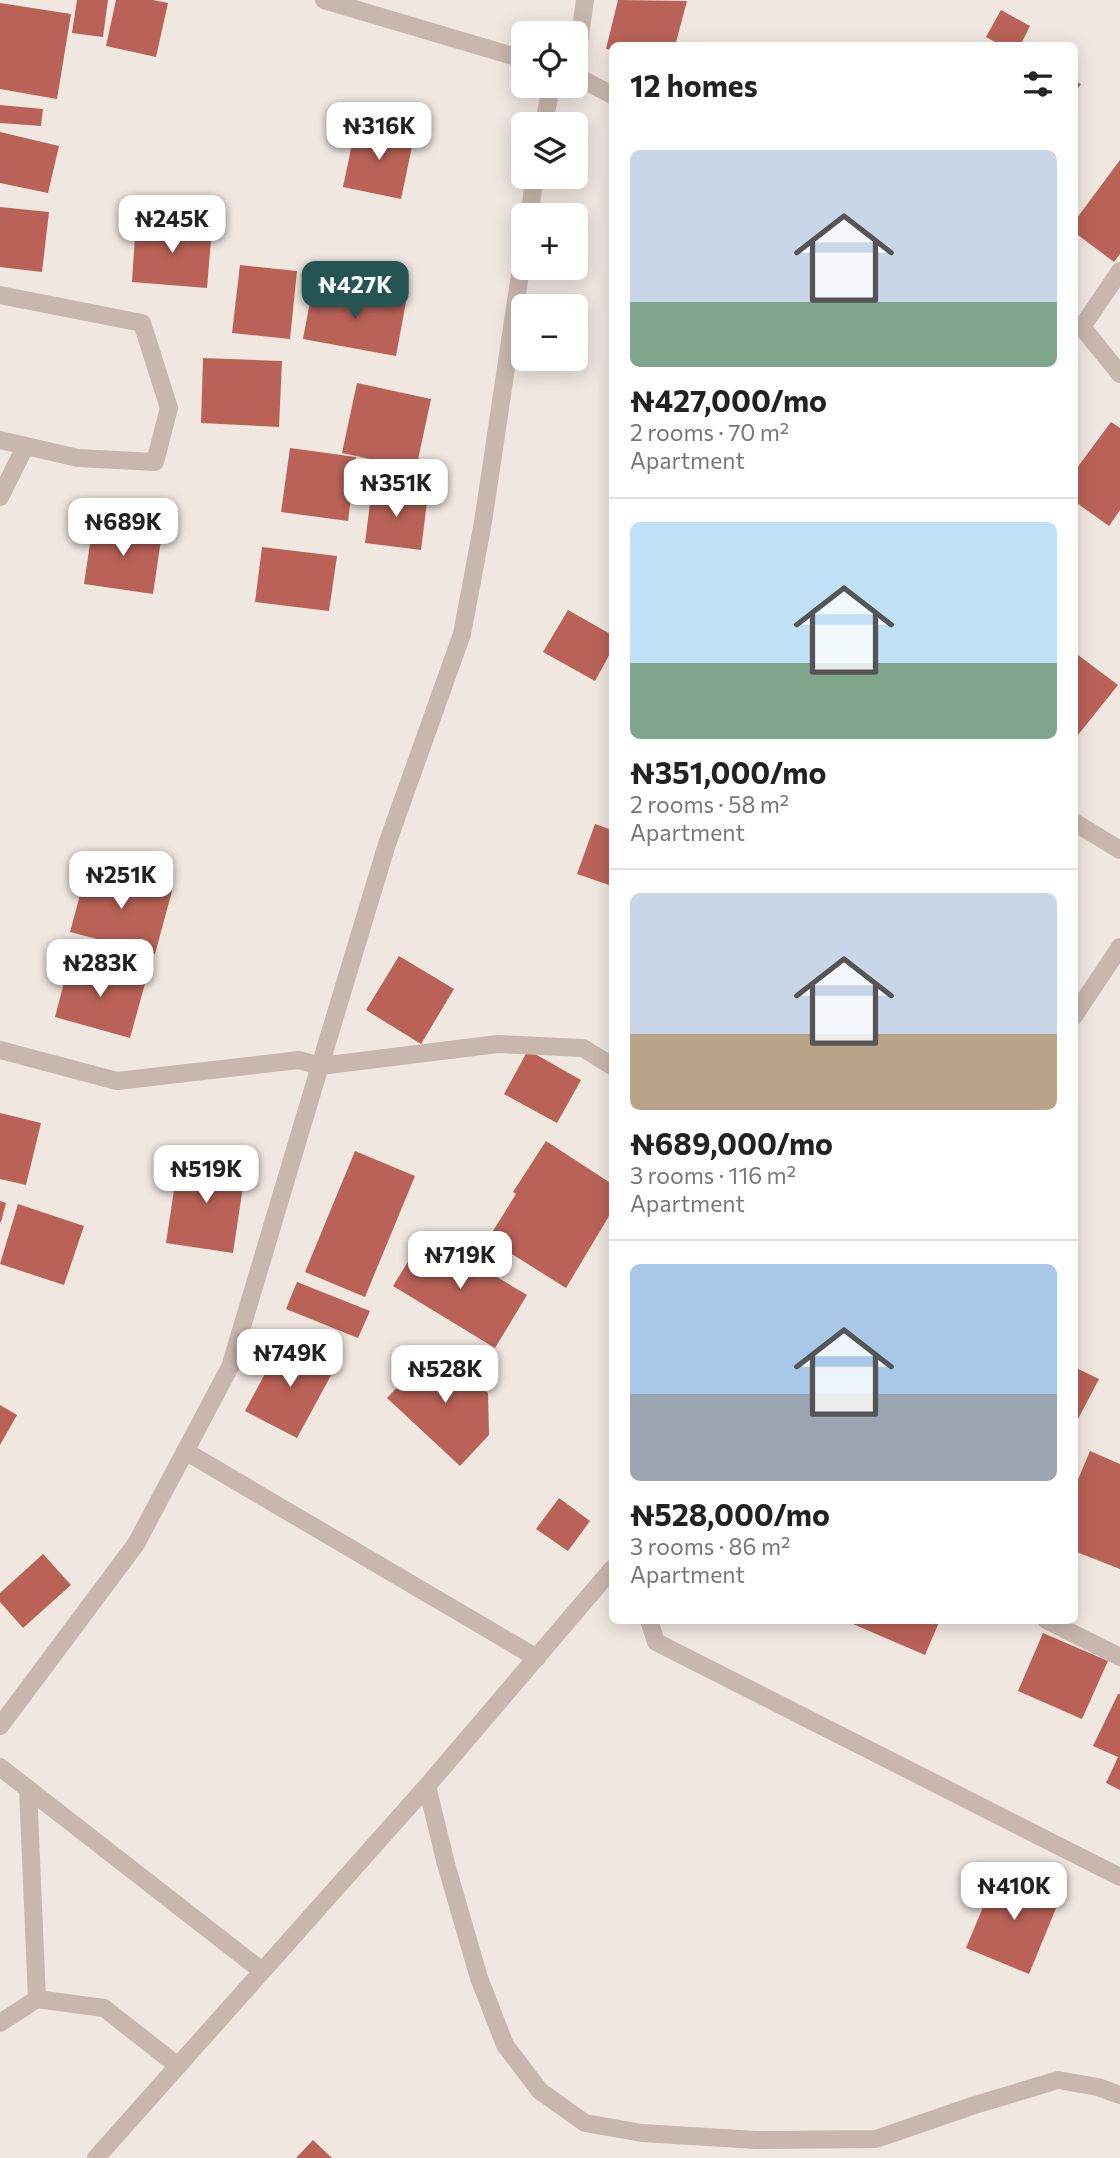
<!DOCTYPE html>
<meta charset="utf-8">
<style>
:root{--surface:#fff;--page:#f6f6f6;--text:#222;--muted:#767676;--line:#e0e0e0;--accent:#255552}
body{margin:0;font-family:Commissioner,sans-serif;background:var(--page);color:var(--text);height:100vh;display:flex;flex-direction:column;font-size:26px;white-space:nowrap}
*{box-sizing:border-box;margin:0}
p{font-size:23px;color:var(--muted)}
.icon{flex:none;width:38px;height:38px;fill:none;stroke:currentColor;stroke-width:2;stroke-linecap:round;stroke-linejoin:round}
.map{position:relative;flex:1;overflow:hidden}
.sheet{position:absolute;left:609px;top:42px;width:469px;height:1582px;display:flex;flex-direction:column;background:var(--surface);border-radius:10px;box-shadow:0 4px 18px #0003}
.sheet>*{flex:none}
.fabs{position:absolute;left:511px;top:21px;display:grid;gap:14px}
.fabs a{display:grid;place-items:center;width:77px;height:77px;border-radius:10px;background:var(--surface);box-shadow:0 4px 18px #0003;font-size:35px}
.price{position:absolute;translate:-50% -60px;padding:0 16px;border-radius:14px;background:#fff;color:#222;font-size:23px;line-height:46px;filter:drop-shadow(0 2px 4px #0008)}
.price::after{content:'';position:absolute;left:50%;top:42px;width:21px;height:16px;margin-left:-10px;background:inherit;clip-path:polygon(0 0,100% 0,50% 100%)}
.price.current{background:var(--accent);color:#fff}
ul{padding:0;list-style:none}
li{display:grid;align-content:center;gap:14px;height:371px;padding:0 21px}
li+li{border-top:2px solid var(--line)}
li span{display:grid;place-items:center;height:217px;border-radius:10px;color:#555}
li>.icon{margin-inline-start:auto}
span .icon{width:126px;height:126px;fill:#fffc;stroke-width:1}
li b{font-size:30px}
h2{display:flex;justify-content:space-between;align-items:center;height:84px;padding:0 21px;font-size:30px}
.map>svg:first-child{display:block}
</style>
<div class="map">
<svg width="1120" height="2158" viewBox="0 0 1120 2158">
<rect width="100%" height="100%" fill="#f1e7e1"/>
<g fill="#ba6257">
<polygon points="77,0 108,0 103,37 72,33"/>
<polygon points="116,0 153,0 168,3 156,57 106,46"/>
<polygon points="618,0 687,1 675,46 612,46 612,50 606,49"/>
<polygon points="0,3 71,14 57,99 0,89"/>
<polygon points="1001,10 1030,26 1020,46 1002,46 986,37"/>
<polygon points="1074,80 1081,84 1074,94"/>
<polygon points="0,105 43,109 41,126 0,123"/>
<polygon points="356,125 414,137 401,199 343,187"/>
<polygon points="0,132 59,146 48,193 0,183"/>
<polygon points="1120,160 1120,254 1114,262 1074,232 1074,222"/>
<polygon points="0,207 49,212 42,272 0,267"/>
<polygon points="136,221 212,228 207,288 132,282"/>
<polygon points="240,265 297,271 290,339 232,333"/>
<polygon points="313,286 406,302 396,356 303,339"/>
<polygon points="203,358 282,361 279,427 201,423"/>
<polygon points="357,383 431,399 416,469 342,453"/>
<polygon points="1111,422 1120,428 1120,510 1109,526 1074,501 1074,472"/>
<polygon points="290,448 356,457 348,521 281,512"/>
<polygon points="372,487 428,494 421,550 365,543"/>
<polygon points="93,523 162,533 153,594 84,584"/>
<polygon points="262,547 337,556 329,611 255,602"/>
<polygon points="568,610 612,635 612,650 595,681 543,652"/>
<polygon points="1074,652 1118,685 1074,740"/>
<polygon points="595,824 612,830 612,886 577,874"/>
<polygon points="87,869 172,891 155,954 70,932"/>
<polygon points="399,956 454,989 421,1044 366,1010"/>
<polygon points="70,960 146,980 130,1038 55,1017"/>
<polygon points="528,1050 581,1080 557,1123 504,1094"/>
<polygon points="0,1113 41,1123 26,1185 0,1179"/>
<polygon points="546,1141 612,1184 612,1211 566,1288 488,1239 516,1194 513,1192"/>
<polygon points="355,1151 415,1176 365,1297 305,1272"/>
<polygon points="179,1157 246,1166 233,1253 166,1243"/>
<polygon points="0,1201 6,1203 1,1222 0,1222"/>
<polygon points="18,1204 84,1226 64,1285 0,1264"/>
<polygon points="425,1234 527,1295 495,1348 393,1286"/>
<polygon points="297,1282 370,1311 358,1338 286,1309"/>
<polygon points="283,1340 335,1368 297,1438 245,1411"/>
<polygon points="437,1345 488,1393 489,1435 460,1466 387,1398"/>
<polygon points="1074,1367 1099,1379 1078,1419 1074,1417"/>
<polygon points="0,1405 17,1415 0,1445"/>
<polygon points="1090,1451 1120,1464 1120,1569 1074,1551 1074,1489"/>
<polygon points="559,1498 590,1521 568,1551 536,1529"/>
<polygon points="43,1554 71,1585 23,1628 0,1602 0,1593"/>
<polygon points="855,1620 940,1620 925,1655 853,1624"/>
<polygon points="1043,1633 1108,1661 1082,1719 1018,1691"/>
<polygon points="1118,1694 1120,1694 1120,1790 1106,1783 1118,1757 1093,1746"/>
<polygon points="998,1871 1061,1896 1029,1974 966,1948"/>
<polygon points="313,2140 332,2158 296,2158"/>
</g>
<g fill="none" stroke-linecap="round" stroke-linejoin="round">
<g stroke="#c8b7ae" stroke-width="18">
<polyline points="324,0 523,59"/>
<polyline points="576,63 585,0"/>
<polyline points="576,76 612,95"/>
<polyline points="544,124 551,86"/>
<polyline points="529,215 535,177"/>
<polyline points="0,295 142,323 169,408 155,462 78,458 0,440"/>
<polyline points="1074,324 1082,327 1120,374"/>
<polyline points="1082,327 1120,271"/>
<polyline points="0,497 25,447"/>
<polyline points="1074,822 1120,850"/>
<polyline points="1074,1016 1120,947"/>
<polyline points="0,1050 117,1081 299,1060 320,1066 387,844 462,634 483,522 523,254"/>
<polyline points="185,1451 537,1658"/>
<polyline points="649,1620 656,1642 1120,1877"/>
<polyline points="1046,1620 1120,1657"/>
<polyline points="0,1726 136,1544 230,1367 320,1066 498,1044 583,1048 612,1066"/>
<polyline points="0,1767 262,1971"/>
<polyline points="427,1786 446,1864 479,1978 505,2045 540,2091 585,2123 642,2133 756,2140 876,2139 975,2105 1058,2080 1098,2087 1120,2095"/>
<polyline points="28,1789 37,1999"/>
<polyline points="0,2023 37,1999 104,2008 178,2066"/>
<polyline points="96,2158 427,1786 612,1569"/>
</g>
</g>
</svg>
<div class="fabs">
<a><svg class="icon" aria-label="locate" viewBox="0 0 24 24"><circle cx="12" cy="12" r="6"/><path d="M12 2v4M12 18v4M2 12h4M18 12h4"/></svg></a>
<a><svg class="icon" aria-label="layers" viewBox="0 0 24 24"><path d="M12 4l9 5-9 5-9-5zM3 14l9 5 9-5"/></svg></a>
<a>+</a>
<a>−</a>
</div>
<b class="price" style="left:379px;top:162px">₦316K</b>
<b class="price" style="left:172px;top:255px">₦245K</b>
<b class="price current" style="left:355px;top:321px">₦427K</b>
<b class="price" style="left:396px;top:519px">₦351K</b>
<b class="price" style="left:123px;top:558px">₦689K</b>
<b class="price" style="left:121px;top:911px">₦251K</b>
<b class="price" style="left:100px;top:999px">₦283K</b>
<b class="price" style="left:206px;top:1205px">₦519K</b>
<b class="price" style="left:460px;top:1291px">₦719K</b>
<b class="price" style="left:290px;top:1389px">₦749K</b>
<b class="price" style="left:445px;top:1405px">₦528K</b>
<b class="price" style="left:1014px;top:1922px">₦410K</b>
<section class="sheet">
<h2>12 homes<svg class="icon" aria-label="filters" viewBox="0 0 24 24"><path d="M4 7h16M4 17h16"/><circle cx="9" cy="7" r="2"/><circle cx="15" cy="17" r="2"/></svg></h2>
<ul>
<li><span style="background:linear-gradient(#c9d6e8 70%,#7fa58c 0)"><svg class="icon" aria-label="home" viewBox="0 0 24 24"><path d="M3 11l9-7 9 7M6 9v11h12V9"/></svg></span><div><b>₦427,000/mo</b><p>2 rooms · 70 m²</p><p>Apartment</p></div></li>
<li><span style="background:linear-gradient(#bfe0f5 65%,#7fa58c 0)"><svg class="icon" aria-label="home" viewBox="0 0 24 24"><path d="M3 11l9-7 9 7M6 9v11h12V9"/></svg></span><div><b>₦351,000/mo</b><p>2 rooms · 58 m²</p><p>Apartment</p></div></li>
<li><span style="background:linear-gradient(#c9d6e8 65%,#b9a48a 0)"><svg class="icon" aria-label="home" viewBox="0 0 24 24"><path d="M3 11l9-7 9 7M6 9v11h12V9"/></svg></span><div><b>₦689,000/mo</b><p>3 rooms · 116 m²</p><p>Apartment</p></div></li>
<li><span style="background:linear-gradient(#a9c7e8 60%,#9aa5b1 0)"><svg class="icon" aria-label="home" viewBox="0 0 24 24"><path d="M3 11l9-7 9 7M6 9v11h12V9"/></svg></span><div><b>₦528,000/mo</b><p>3 rooms · 86 m²</p><p>Apartment</p></div></li>
</ul>
</section>
</div>
